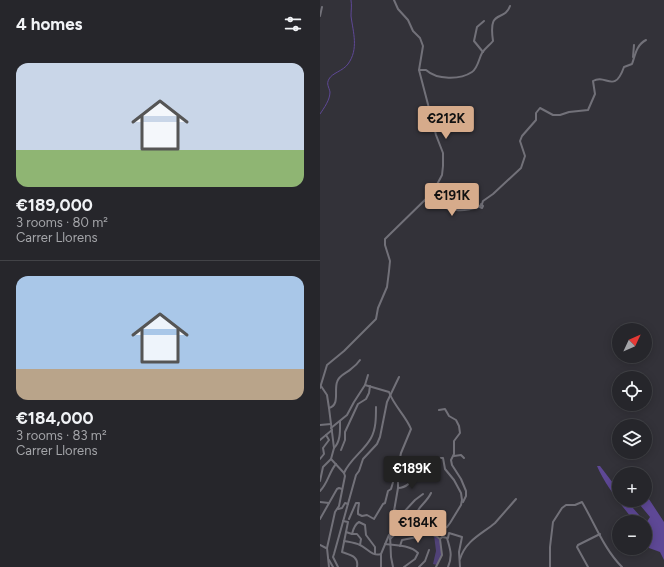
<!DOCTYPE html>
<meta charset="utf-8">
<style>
:root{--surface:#26262b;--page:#2e2e33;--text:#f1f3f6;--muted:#a4a5a9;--line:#424347;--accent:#d6ab8b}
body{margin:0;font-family:Figtree,sans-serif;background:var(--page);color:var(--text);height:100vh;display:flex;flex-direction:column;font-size:15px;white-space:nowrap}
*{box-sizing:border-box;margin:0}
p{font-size:13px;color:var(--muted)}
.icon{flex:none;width:22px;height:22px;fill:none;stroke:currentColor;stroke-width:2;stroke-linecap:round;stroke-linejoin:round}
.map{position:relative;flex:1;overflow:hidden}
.sheet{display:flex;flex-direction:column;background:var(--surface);width:320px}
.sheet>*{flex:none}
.needle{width:26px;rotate:46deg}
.buttons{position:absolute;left:292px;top:323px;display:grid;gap:8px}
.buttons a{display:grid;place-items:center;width:40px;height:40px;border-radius:50%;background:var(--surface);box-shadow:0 2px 10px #0003,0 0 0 1px var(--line);font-size:20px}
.price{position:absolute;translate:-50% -34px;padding:0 9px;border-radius:4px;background:var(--accent);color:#111;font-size:13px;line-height:26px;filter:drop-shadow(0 1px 2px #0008)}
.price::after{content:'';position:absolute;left:50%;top:24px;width:12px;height:9px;margin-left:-6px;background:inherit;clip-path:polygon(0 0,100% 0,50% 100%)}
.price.active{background:#222;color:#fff}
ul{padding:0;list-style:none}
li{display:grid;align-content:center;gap:8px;height:212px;padding:0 16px}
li+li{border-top:1px solid var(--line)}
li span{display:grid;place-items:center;height:124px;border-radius:12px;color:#555}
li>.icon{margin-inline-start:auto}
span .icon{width:72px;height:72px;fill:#fffc;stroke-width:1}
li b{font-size:17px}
h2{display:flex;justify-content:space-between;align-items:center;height:48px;padding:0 16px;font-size:17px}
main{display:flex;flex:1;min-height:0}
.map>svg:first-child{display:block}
</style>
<main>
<section class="sheet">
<h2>4 homes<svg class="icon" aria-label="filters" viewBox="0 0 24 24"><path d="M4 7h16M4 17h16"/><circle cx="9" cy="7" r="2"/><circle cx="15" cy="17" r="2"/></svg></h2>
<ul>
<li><span style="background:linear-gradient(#c9d6e8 70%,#8fb573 0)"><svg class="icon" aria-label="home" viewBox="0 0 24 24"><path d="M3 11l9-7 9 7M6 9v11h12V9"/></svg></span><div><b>€189,000</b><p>3 rooms · 80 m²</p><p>Carrer Llorens</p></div></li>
<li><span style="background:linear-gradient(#a9c7e8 75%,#b9a48a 0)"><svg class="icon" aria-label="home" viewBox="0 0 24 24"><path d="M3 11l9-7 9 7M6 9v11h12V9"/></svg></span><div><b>€184,000</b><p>3 rooms · 83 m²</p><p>Carrer Llorens</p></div></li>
</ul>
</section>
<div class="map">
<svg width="344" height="567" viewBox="0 0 344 567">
<rect width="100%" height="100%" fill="#333239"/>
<polygon fill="#504278" points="114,535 120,539 122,555 117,565 113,564 116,551"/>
<path fill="#5e4896" d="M277 466H280L299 491V500H306L326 523 330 517 320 505V500H325V493L344 522V560L340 552 329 548 325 534V522H315C302 506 285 485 277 466Z"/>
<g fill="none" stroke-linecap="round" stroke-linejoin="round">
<path stroke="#5e4896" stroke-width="1" d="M0 114C4 108 10 100 10 92 9 87 6 84 9 79 12 73 23 71 28 64 39 49 33 32 31 16 31 11 32 5 31 0"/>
<g stroke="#727179" stroke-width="2">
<polyline points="0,16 2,7"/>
<polyline points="163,52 154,41 157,27 164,21"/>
<polyline points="313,57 314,45"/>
<path d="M99 70H106C117 80 140 80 152 72 158 68 159 58 162 53 165 48 170 45 173 41 168 7 184 23 190 6"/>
<path d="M105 201C127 208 137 215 160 206"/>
<polygon points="161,204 163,206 162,208 160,207"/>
<path d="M162 204 163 201 173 194 201 168 205 156 200 141 202 136 216 120V113L220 108 233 115H240L249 112 268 110 275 94 273 81C286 73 294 95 304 67L312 64C315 56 316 45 326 40"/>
<path d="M45 385 69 392C74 406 86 416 91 429L81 453 77 473 78 480V488L70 534 71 557 73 567"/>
<polyline points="1,386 7,395 9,408 14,448 11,459 24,473"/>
<polyline points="0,388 7,365 24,351 56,319 58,308 67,287 69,271 70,261 65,245 65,239 113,192 122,175 123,166 123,153 116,135 99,70 103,46 100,38 93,31 88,20 78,9 74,0"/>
<path d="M9 408C20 405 14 391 17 382 19 375 27 373 31 369 35 366 38 363 40 360"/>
<polyline points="119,410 125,409 129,416 136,420 139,426 140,433 134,441 134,454 131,460 132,465 141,479 146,491 146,496 143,502"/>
<polyline points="0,425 11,424"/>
<polyline points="11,428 27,415 34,402 45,385 48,375"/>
<polyline points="0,440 12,430"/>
<path d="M14 448C21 441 20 430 20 421"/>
<polyline points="21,450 25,440 25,432 38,404 46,399 49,393 50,386"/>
<polyline points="134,456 141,455 144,458"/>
<polyline points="0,459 4,454 3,448 9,440 6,435"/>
<polyline points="109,466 107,460 109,458 123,458 125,469 134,480 141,493 142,500 141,505 130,523 127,527 119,530 116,536"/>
<polyline points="0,481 3,467 11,459"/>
<path d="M78 488C86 488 93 481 96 474"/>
<path d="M0 491C8 483 9 472 16 464"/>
<path d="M111 493C107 502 98 507 97 513L100 520 98 530 116 536 120 539 122 555 116 567"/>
<polyline points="0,502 9,503"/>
<polyline points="18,509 22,508 25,503 28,504"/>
<polyline points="74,510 83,513 95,500 103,494"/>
<polyline points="0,519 17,489 19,488 22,489"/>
<polyline points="29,519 36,503 39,503 38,511 38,514 42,516 47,515 54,519 63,504 65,503 68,491 71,489 74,479 77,478"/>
<path d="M23 521 28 522 22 552C30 555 39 556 37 567"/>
<polyline points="26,532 32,534 37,534 41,539 40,545"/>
<path d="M32 534C33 530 35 524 39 522L45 525 46 535 55 547V554"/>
<path d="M127 538C130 549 133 555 128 567"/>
<polyline points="70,539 90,521"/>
<polyline points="120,539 122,537 128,538 129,533 142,537 139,552 140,567"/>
<path d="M24 541C29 542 36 543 40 545 47 548 52 557 61 554L69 535"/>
<path d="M65 544C75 545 91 545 98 553L95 559 84 567"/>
<polyline points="0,545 6,548"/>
<polyline points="80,546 82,540 97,537 106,533"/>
<polyline points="61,554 61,567"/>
<path d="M140 559C146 540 162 534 175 523 182 515 189 507 196 499"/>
<polyline points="9,560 13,567"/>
<path d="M9 567 7 548 15 512 19 506 25 476 24 473C30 459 44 451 51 438 56 429 56 418 56 407"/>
<polyline points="18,567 13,557 14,554 36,475 39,471 43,459 57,444 60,437 67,402 79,377"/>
<polyline points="99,567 105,561 109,550"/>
<path d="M230 567V547L233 522 242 508 246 505H255L262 502C275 524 284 549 302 567"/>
<polyline points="268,567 257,547 258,545 280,534"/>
</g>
</g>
</svg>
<div class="buttons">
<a><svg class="needle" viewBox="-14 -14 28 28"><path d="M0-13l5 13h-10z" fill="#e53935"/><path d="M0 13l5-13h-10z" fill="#a4a5a9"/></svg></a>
<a><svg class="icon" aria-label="locate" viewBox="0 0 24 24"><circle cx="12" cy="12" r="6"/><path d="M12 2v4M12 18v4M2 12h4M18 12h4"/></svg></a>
<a><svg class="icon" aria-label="layers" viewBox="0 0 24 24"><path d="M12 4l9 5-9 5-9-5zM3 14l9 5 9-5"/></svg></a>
<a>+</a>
<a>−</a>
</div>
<b class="price" style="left:126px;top:140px">€212K</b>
<b class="price" style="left:132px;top:217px">€191K</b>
<b class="price active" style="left:92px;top:490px">€189K</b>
<b class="price" style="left:98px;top:544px">€184K</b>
</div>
</main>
